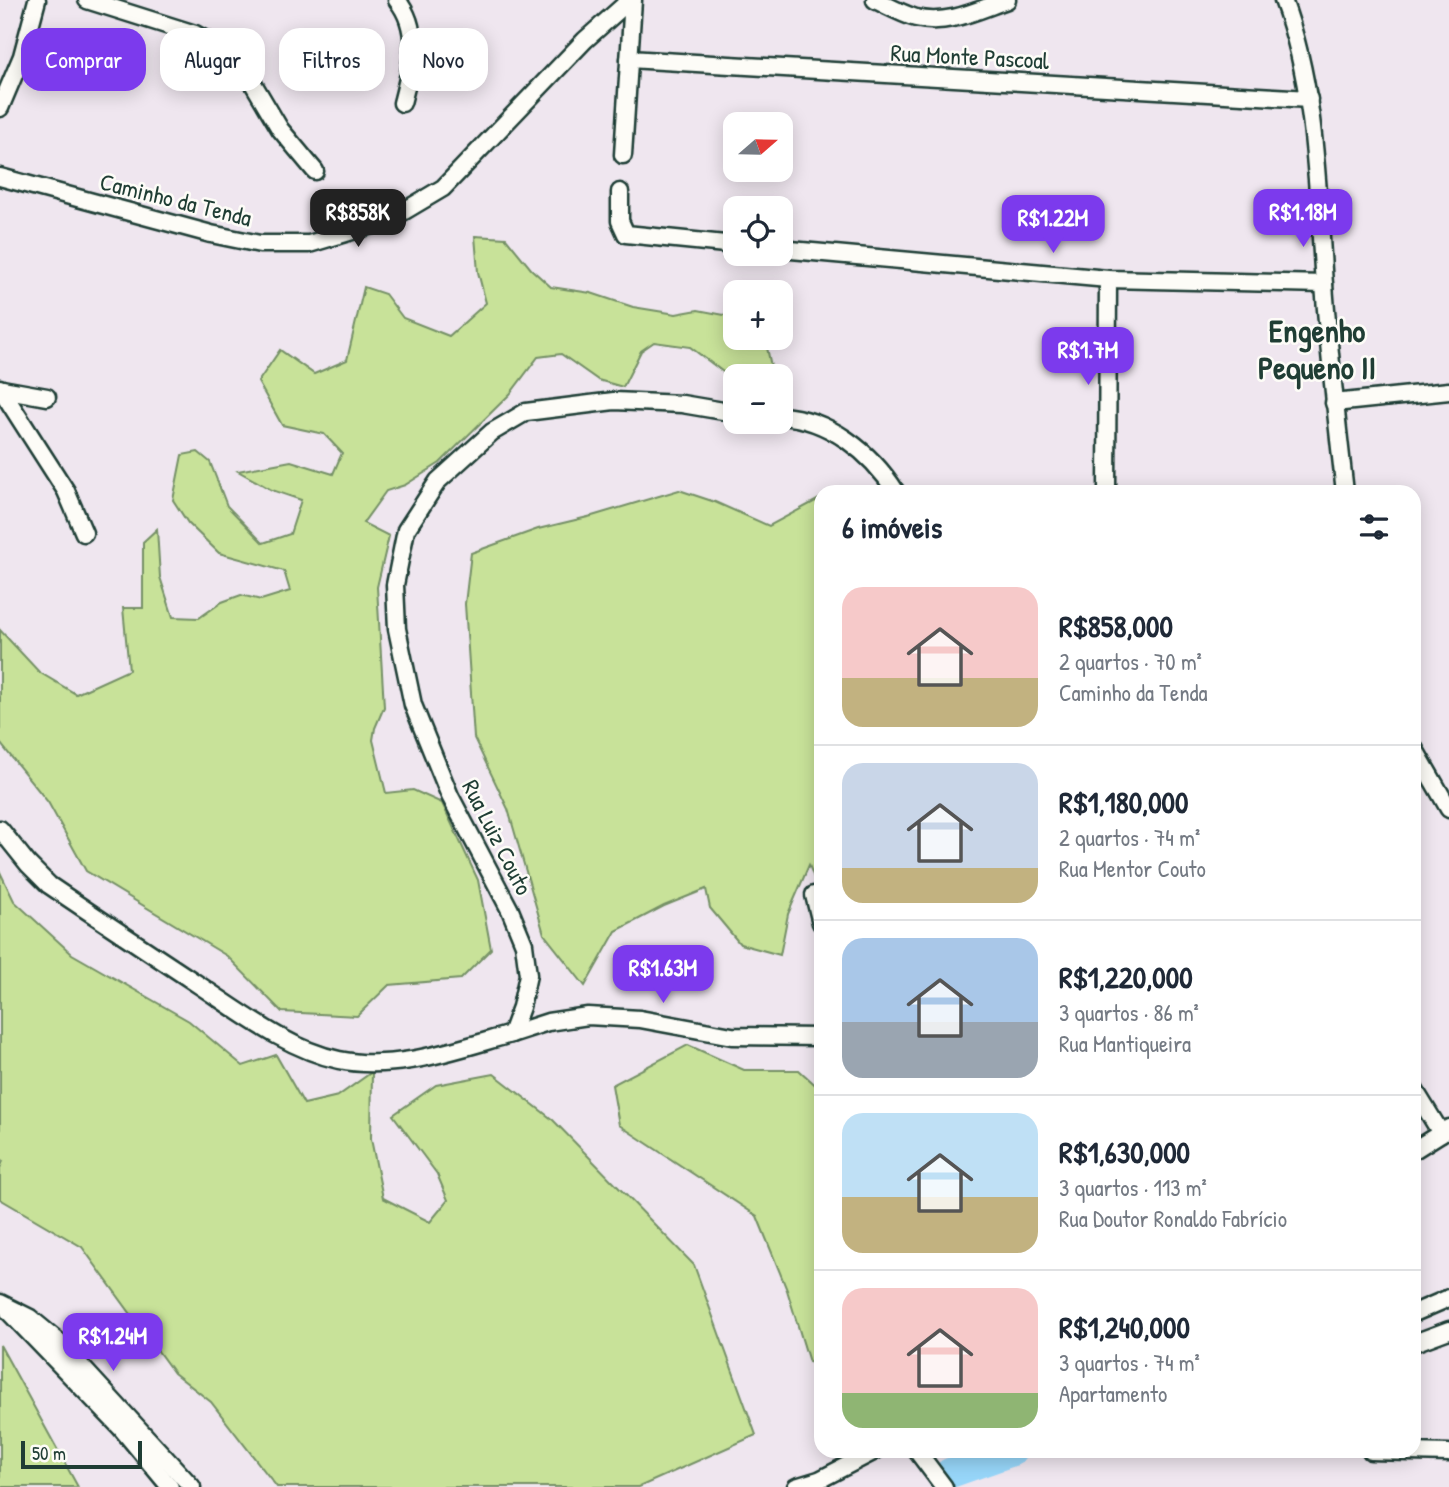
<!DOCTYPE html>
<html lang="pt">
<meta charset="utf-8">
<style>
:root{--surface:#fff;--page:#f2f2f3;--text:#1f2937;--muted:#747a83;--line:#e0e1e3;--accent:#7c3aed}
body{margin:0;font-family:"Patrick Hand",sans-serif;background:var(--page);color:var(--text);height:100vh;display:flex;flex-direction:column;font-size:26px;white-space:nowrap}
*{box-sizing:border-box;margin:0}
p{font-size:23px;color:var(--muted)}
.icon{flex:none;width:38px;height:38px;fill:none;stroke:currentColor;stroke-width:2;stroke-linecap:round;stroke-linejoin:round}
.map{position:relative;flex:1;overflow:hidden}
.drawer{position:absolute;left:814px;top:485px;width:607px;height:973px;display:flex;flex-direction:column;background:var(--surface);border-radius:21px;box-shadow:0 4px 18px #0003}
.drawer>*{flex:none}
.banner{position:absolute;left:21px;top:28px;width:665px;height:63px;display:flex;gap:14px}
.needle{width:46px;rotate:70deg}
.controls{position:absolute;left:723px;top:112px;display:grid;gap:14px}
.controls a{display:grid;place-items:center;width:70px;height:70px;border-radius:14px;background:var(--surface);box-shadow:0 4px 18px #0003;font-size:35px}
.scale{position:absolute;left:21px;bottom:18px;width:121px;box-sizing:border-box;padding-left:7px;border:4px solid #1f3d34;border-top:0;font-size:19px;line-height:24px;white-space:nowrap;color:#1f3d34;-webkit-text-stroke:5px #fdfcf7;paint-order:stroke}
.price{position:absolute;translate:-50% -60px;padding:0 16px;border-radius:14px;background:var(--accent);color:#fff;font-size:23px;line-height:46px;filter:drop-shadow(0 2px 4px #0008)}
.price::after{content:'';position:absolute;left:50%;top:42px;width:21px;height:16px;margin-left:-10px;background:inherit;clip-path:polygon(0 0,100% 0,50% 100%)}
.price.current{background:#222;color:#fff}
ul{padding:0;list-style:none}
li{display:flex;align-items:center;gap:21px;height:175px;padding:0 28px}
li+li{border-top:2px solid var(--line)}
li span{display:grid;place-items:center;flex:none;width:196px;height:140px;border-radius:21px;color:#555}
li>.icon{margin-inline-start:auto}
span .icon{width:84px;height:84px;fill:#fffc;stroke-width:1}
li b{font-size:30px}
h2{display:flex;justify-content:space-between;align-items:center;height:84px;padding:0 28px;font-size:30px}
.tag{padding:0 24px;border-radius:21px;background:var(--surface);box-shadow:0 4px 18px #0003;font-size:24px;line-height:63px}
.tag.current{background:var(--accent);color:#fff}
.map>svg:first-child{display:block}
</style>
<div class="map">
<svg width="1449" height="1487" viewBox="0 0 1449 1487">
<rect width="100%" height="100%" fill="#efe6ef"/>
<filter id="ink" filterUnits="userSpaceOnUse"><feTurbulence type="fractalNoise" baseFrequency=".0143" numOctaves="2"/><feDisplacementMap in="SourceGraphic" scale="14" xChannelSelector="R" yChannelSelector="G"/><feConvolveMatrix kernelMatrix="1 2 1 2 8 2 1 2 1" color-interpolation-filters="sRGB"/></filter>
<g filter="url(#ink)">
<g fill="#c8e299" stroke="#749066" stroke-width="2">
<polygon points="475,236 506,238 531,269 551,287 591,293 633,307 676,314 698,310 735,317 735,338 765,338 773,376 735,376 735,381 690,347 654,342 641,351 623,387 598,380 561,354 538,357 510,394 440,463 405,485 386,491 363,523 389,536 377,587 384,707 375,728 373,740 386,793 413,790 442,803 478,880 491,949 461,979 389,985 357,1016 282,1012 227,956 86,871 48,802 0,743 0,630 39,672 76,694 129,670 123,608 143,608 143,542 157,529 160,577 173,617 199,618 222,602 241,595 261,600 290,591 284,571 219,553 188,523 173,500 182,455 198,452 210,462 227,506 263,543 290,534 301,500 272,490 238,471 291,461 333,474 342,453 324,434 282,425 258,382 280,350 314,374 347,360 364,287 385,294 403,318 449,336 486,303 478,272"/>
<polygon points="679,490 715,502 769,526 821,498 821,896 809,865 788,914 780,955 740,944 710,908 706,889 664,906 616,931 585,986 544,934 508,809 474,738 465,604 471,553 538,529 592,516"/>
<polygon points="0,872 14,901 72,954 189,1021 243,1066 276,1055 304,1104 338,1096 372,1072 371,1139 383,1198 430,1222 448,1200 437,1174 393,1115 436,1085 494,1074 553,1120 694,1265 756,1435 639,1487 277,1487 211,1402 174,1373 82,1247 0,1199 0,1168 3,1161 0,1159"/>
<polygon points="688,1045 744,1070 799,1070 821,1090 821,1364 809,1362 787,1290 757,1216 619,1125 612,1085"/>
<polygon points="0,1345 78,1487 0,1487"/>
</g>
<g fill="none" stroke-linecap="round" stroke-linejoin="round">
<polyline stroke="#97d6f9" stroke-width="30" points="950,1473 1012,1451"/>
<g stroke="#1f3d34" stroke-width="21">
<g id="minor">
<polyline points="87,0 195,34 238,58 280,129 315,171"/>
<path d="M397 0C422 31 411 68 402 103"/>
<path d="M875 0C888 6 902 14 916 18 947 26 978 10 1007 0"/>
<path d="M1283 0C1317 91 1317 189 1324 284 1329 354 1337 423 1345 492"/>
<polyline points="629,59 1309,99"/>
<polyline points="0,108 22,56 37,0"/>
<polyline points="623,155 633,0"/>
<polyline points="0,177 211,234 260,244 309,244 389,220 443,188 585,40 630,0"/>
<polyline points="620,192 620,221 626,234 735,245"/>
<polyline points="780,249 1108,279 1324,284"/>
<polyline points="0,388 66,491 84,533"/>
<polyline points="2,389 47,397"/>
<polyline points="1334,403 1449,391"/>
<path d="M780 416C828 418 871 452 896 492"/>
<polyline points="1107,492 1108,279"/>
<polyline points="1414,748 1449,809"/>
<path d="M0 829 28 864 49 885C99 919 149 952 199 985 243 1014 288 1049 339 1060 396 1072 457 1049 511 1034L521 1007 528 975 524 944 510 910 450 796 413 705 397 629 395 585 406 530 438 481 492 432 526 412 614 401 682 404 735 413"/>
<polyline points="814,895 821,923"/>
<polyline points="511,1034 548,1022 588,1016 640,1019 732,1036 821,1037"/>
<polyline points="1414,1089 1441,1133"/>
<polyline points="1414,1150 1449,1128"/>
<polyline points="0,1303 30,1318 58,1341 192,1487"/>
<polyline points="9,1312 121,1428 170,1487"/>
<polyline points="1414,1313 1449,1298"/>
<polyline points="1414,1343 1449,1330"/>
<polyline points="917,1451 944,1487"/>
<polyline points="1371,1451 1449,1453"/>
<polyline points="796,1487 819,1480 875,1451"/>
</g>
</g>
<use href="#minor" stroke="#fdfcf7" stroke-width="16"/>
</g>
</g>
<g text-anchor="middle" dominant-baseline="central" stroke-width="5" stroke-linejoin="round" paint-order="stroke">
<g font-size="24" fill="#1f3d34" stroke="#fdfcf7">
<text transform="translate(970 56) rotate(3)">Rua Monte Pascoal</text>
<text transform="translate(176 199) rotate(14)">Caminho da Tenda</text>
<text transform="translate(498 837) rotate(63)">Rua Luiz Couto</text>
</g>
<g font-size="32" font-weight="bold" fill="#1f3d34" stroke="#fdfcf7">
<text x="1317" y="330">Engenho<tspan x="1317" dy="37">Pequeno II</tspan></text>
</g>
</g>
</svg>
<div class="controls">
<a><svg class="needle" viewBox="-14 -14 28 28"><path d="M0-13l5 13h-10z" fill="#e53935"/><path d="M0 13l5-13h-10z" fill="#747a83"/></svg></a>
<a><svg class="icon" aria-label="locate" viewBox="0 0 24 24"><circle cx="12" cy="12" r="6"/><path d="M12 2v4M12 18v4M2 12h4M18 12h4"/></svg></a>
<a>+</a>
<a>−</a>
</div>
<div class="scale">50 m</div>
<b class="price current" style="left:358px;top:249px">R$858K</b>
<b class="price" style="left:1303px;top:249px">R$1.18M</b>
<b class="price" style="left:1053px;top:255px">R$1.22M</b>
<b class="price" style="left:1088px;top:387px">R$1.7M</b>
<b class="price" style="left:663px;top:1005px">R$1.63M</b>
<b class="price" style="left:113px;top:1373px">R$1.24M</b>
<div class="banner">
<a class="tag current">Comprar</a>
<a class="tag">Alugar</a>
<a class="tag">Filtros</a>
<a class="tag">Novo</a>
</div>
<section class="drawer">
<h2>6 imóveis<svg class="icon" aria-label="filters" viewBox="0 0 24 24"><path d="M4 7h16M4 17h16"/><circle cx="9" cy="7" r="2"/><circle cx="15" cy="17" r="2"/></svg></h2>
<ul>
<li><span style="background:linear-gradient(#f6c9c9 65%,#c2b280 0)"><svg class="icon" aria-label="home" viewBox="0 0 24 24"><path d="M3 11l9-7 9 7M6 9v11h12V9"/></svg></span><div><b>R$858,000</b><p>2 quartos · 70 m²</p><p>Caminho da Tenda</p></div></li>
<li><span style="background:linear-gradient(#c9d6e8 75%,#c2b280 0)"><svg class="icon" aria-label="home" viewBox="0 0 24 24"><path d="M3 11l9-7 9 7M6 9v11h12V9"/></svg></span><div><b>R$1,180,000</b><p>2 quartos · 74 m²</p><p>Rua Mentor Couto</p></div></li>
<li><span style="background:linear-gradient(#a9c7e8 60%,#9aa5b1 0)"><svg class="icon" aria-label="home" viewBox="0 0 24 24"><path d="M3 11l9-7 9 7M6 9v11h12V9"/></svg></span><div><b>R$1,220,000</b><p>3 quartos · 86 m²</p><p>Rua Mantiqueira</p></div></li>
<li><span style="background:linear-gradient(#bfe0f5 60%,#c2b280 0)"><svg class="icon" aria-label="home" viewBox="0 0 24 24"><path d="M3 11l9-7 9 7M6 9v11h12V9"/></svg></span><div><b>R$1,630,000</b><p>3 quartos · 113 m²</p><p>Rua Doutor Ronaldo Fabrício</p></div></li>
<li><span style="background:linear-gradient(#f6c9c9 75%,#8fb573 0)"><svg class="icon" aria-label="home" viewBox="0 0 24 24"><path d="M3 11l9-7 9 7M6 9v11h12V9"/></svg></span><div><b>R$1,240,000</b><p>3 quartos · 74 m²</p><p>Apartamento</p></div></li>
</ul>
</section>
</div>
